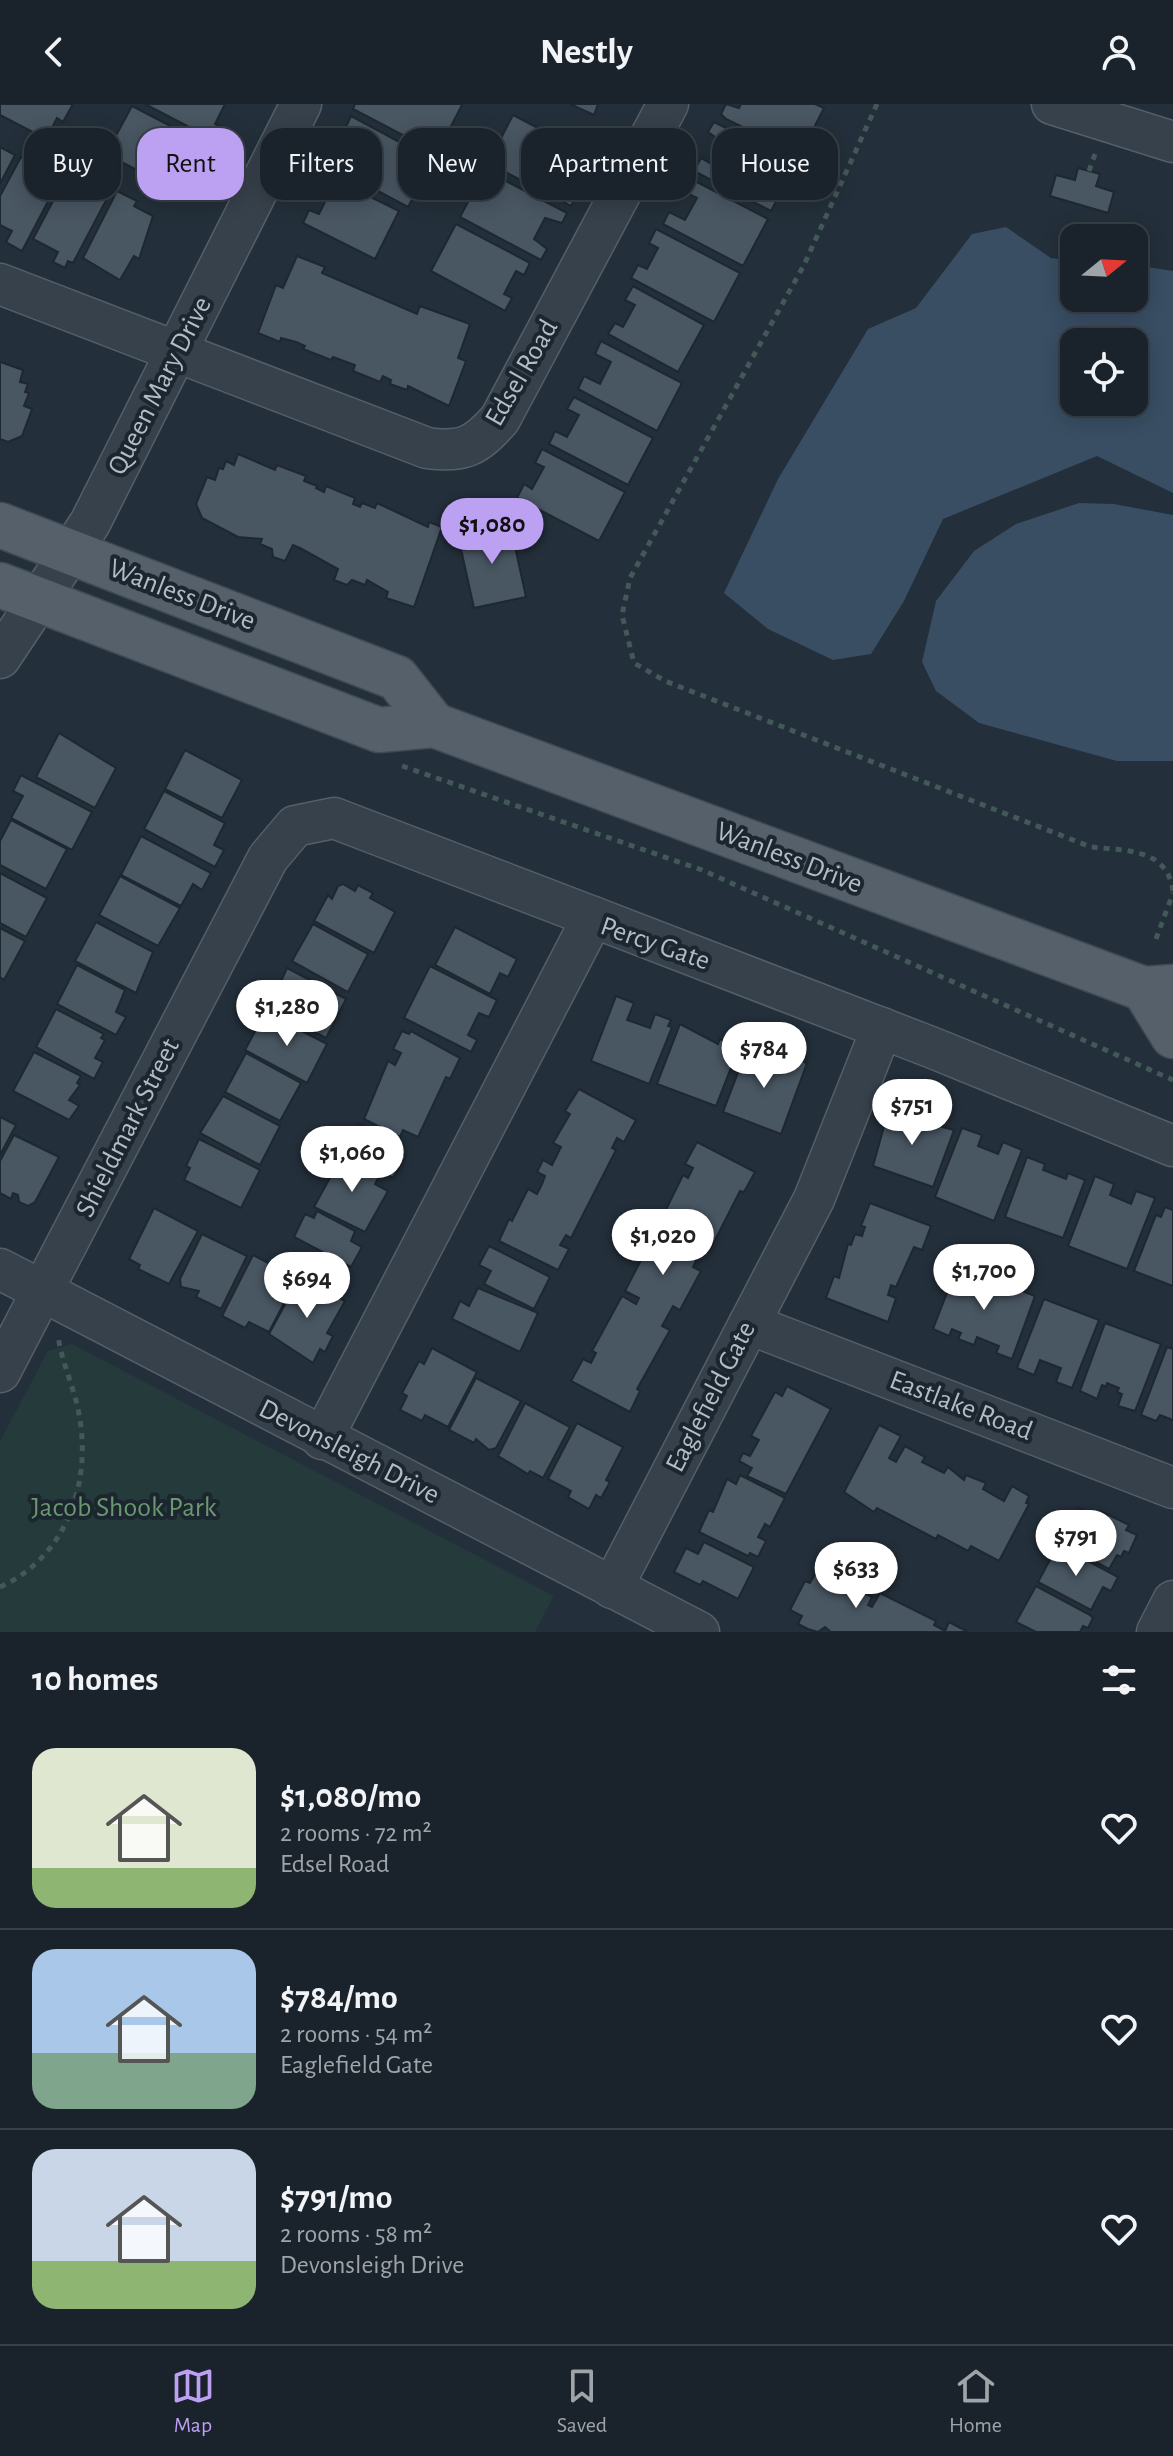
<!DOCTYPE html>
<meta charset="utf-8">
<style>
:root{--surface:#1a232c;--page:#272f38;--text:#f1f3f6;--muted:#9fa4a9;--line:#384048;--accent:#bca0f2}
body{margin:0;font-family:"Alegreya Sans",sans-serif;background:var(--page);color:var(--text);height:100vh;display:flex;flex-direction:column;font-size:30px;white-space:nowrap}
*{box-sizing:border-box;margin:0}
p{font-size:26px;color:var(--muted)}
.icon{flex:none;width:44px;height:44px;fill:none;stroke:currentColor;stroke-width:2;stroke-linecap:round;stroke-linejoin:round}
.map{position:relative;height:1528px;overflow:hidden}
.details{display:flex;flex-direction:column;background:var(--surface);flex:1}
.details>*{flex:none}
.top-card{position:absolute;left:24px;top:24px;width:1126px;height:72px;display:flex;gap:16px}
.needle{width:52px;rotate:72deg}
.buttons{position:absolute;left:1060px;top:120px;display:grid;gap:16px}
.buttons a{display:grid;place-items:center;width:88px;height:88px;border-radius:16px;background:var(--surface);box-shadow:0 4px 20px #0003,0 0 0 2px var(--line);font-size:40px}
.price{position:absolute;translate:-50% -68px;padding:0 18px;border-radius:28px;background:#fff;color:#222;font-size:26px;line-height:52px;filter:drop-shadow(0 2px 4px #0008)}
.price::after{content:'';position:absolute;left:50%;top:48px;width:24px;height:18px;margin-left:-12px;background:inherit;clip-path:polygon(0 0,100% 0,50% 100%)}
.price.current{background:var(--accent);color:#111}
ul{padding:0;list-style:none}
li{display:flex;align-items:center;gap:24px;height:200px;padding:0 32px}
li+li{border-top:2px solid var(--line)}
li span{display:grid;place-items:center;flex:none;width:224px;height:160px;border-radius:24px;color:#555}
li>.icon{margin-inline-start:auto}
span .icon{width:96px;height:96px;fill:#fffc;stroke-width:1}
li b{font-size:34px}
h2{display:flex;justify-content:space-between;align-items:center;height:96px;padding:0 32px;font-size:34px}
.chip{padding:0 28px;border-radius:24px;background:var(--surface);box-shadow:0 4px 20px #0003,0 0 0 2px var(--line);font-size:28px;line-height:72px}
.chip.current{background:var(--accent);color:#111}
header{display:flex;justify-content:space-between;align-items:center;height:104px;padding:0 32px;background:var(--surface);font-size:36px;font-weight:700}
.tabs{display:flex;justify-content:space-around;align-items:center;height:112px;border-top:2px solid var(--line);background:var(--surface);font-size:22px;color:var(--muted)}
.tabs a{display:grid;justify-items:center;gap:4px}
.tabs .current{color:var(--accent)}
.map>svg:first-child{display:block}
</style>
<header><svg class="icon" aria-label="back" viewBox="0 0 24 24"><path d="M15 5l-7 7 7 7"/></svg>Nestly<svg class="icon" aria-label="person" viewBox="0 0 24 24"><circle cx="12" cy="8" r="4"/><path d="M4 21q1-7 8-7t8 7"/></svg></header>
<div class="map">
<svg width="1173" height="1528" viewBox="0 0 1173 1528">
<rect width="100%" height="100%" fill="#232f3a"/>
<polygon fill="#253b3b" points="72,1240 554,1492 535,1528 0,1528 0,1337 48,1247"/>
<g fill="#394e63" fill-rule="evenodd">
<path d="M1006 123 1051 154 1074 157V194H1134V161L1173 167V389L1097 352 943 415 904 497 871 550 833 556 768 525 724 489 778 375 868 225 916 204 972 130ZM1074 238H1134V298H1074Z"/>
<polygon points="1079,399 1114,400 1173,411 1173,657 1117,657 979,619 936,587 922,558 936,497 974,447 1016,420"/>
</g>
<g fill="#495763" stroke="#1e2831" stroke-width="2">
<polygon points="0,0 73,0 63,18 57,14 46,35 0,11"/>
<polygon points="145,0 225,0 215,20 225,25 218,38"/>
<polygon points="355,0 460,0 462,1 437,49 353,5"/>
<polygon points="570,0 598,0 594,11"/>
<polygon points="726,0 739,4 741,0 815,0 824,4 800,51 726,15 721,10"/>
<polygon points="132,2 211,43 206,54 192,50 180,73 193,80 187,92 106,50"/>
<polygon points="513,11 596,54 589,66 581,61 569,84 578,89 571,102 488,59"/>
<polygon points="351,12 433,56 408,103 327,60 333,49 346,56 359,33 345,25"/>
<polygon points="714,18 796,59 771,107 694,67 701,54 710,59 721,37 708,28"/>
<polygon points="0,43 15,51 0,80"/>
<polygon points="21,53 40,63 36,71 56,82 22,147 6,138 12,127 0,121 0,92"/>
<polygon points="71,63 112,85 73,159 68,157 65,164 53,158 58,148 33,135"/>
<polygon points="1078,64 1100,70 1096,82 1114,88 1108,109 1050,92 1056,71 1075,76"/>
<polygon points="485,66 567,109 562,119 545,114 534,135 547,145 541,156 460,113"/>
<polygon points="328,72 399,107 375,155 303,119 309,106 319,110 330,88 322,84"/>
<polygon points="693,76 768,115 743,162 663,120 669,108 685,116 697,94 687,89"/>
<polygon points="117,87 137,97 134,102 153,112 139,155 134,152 120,176 83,154"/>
<polygon points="456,120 530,159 524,171 516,167 504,190 512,194 505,207 431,167"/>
<polygon points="656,125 740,169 714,218 631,174 638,161 647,165 658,144 649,139"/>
<polygon points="297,152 325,163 322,169 417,210 420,202 470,220 458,254 466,257 449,302 408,282 407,286 390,280 391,276 383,272 380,278 353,267 355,261 333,253 331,256 303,245 305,242 296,238 281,234 280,238 258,229 276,181 283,184"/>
<polygon points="633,182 704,221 678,268 608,230 615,219 623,223 635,201 625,196"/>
<polygon points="601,237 682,279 657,327 578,285 584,272 600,280 611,258 595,250"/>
<polygon points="0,258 23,266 20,278 28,280 25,288 29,289 24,302 32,305 22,332 8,338 0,335"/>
<polygon points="574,293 653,334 628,381 549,340 555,327 567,333 579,311 567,305"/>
<polygon points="542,345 625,388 599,437 517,394 524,380 532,385 544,363 535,359"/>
<polygon points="238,350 275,366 277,361 306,372 304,377 317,382 316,384 324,388 326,382 355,394 353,400 360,403 362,399 375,404 377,399 428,423 429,418 442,423 414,503 386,494 388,488 367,476 365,481 352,476 347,481 334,476 338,465 300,444 293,441 285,457 273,453 272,445 260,440 262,435 238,433 202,414 196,400 207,373 215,376 219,364 223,365 226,357 234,361"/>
<polygon points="509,415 526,493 474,504 457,427 471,424 473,433 497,428 494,419"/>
<polygon points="59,629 116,664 95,704 36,673"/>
<polygon points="185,646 242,676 222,714 165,685"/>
<polygon points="21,671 92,708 72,746 11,714 23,692 13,687"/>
<polygon points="164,687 225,719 214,741 224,746 215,763 144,725"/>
<polygon points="11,716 67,745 46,785 0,761 0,737"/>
<polygon points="141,732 211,769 202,786 193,780 181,802 121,771"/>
<polygon points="0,769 47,794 26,833 0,819"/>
<polygon points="120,772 180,804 158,842 99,811"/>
<polygon points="343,780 355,787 358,781 373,789 370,794 395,808 374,849 314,817 328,791 332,795 338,782"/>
<polygon points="96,818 153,848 136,889 75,857"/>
<polygon points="313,820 368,850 348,888 292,857"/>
<polygon points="455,823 517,855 508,873 500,869 490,890 435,861"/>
<polygon points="0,824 25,837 4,876 0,873"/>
<polygon points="77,861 125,886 116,908 126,913 116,931 57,900"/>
<polygon points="430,862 497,896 489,913 479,909 468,931 477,936 471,948 404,914"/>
<polygon points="287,864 346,895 326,934 269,904"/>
<polygon points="616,892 634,899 627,916 650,924 655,910 671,916 668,922 672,923 649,980 591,957"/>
<polygon points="56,905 104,930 101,934 105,936 95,954 103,958 94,975 36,943"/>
<polygon points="269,910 327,940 307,979 245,946 259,920 263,922"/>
<polygon points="680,920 718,940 720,935 739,943 716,1002 657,980"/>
<polygon points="402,927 409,930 411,927 460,954 450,975 446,973 418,1033 403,1026 400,1033 364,1015 388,957 395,961 401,949 393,945"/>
<polygon points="750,937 768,944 764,957 785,964 790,953 807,959 781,1030 723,1008"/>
<polygon points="34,948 81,972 77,979 80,981 69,996 79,1002 69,1016 13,987"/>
<polygon points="246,949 301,979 280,1017 225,988"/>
<polygon points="579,985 636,1016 624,1038 617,1034 612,1044 616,1046 571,1134 566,1131 560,1141 569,1145 558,1166 499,1137 509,1115 512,1117 528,1085 537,1090 542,1080 545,1072 537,1068 543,1056 552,1061 561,1043 553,1039 570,1010 565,1007"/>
<polygon points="223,992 280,1022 260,1061 200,1029"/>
<polygon points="890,1001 914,1009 912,1015 954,1026 933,1083 873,1062"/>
<polygon points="0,1013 16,1021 0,1051"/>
<polygon points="359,1020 397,1038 393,1046 406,1052 393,1074 346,1048"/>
<polygon points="962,1024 982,1031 978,1042 998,1050 1003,1038 1022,1046 994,1117 935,1093"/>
<polygon points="14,1031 59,1053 35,1098 28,1102 19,1098 18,1091 13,1089 11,1095 0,1089 0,1057"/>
<polygon points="199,1035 260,1066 241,1104 184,1076 190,1064 186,1062"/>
<polygon points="697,1038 755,1068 744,1088 740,1087 710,1146 703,1142 693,1163 701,1167 680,1206 673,1202 662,1222 670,1226 637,1285 640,1287 630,1308 571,1277 583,1255 591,1259 596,1249 592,1247 622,1192 636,1200 639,1194 625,1187 653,1133 667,1141 670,1136 655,1128 683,1071 688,1074 693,1064 685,1060"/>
<polygon points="343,1050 381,1069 375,1080 388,1087 365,1128 314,1103"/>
<polygon points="1027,1053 1045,1060 1043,1066 1066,1075 1068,1069 1085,1076 1063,1134 1005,1113"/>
<polygon points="1095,1072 1114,1080 1110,1091 1131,1100 1136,1087 1155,1094 1127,1165 1068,1142"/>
<polygon points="870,1099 931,1122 922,1146 914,1143 896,1183 891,1181 888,1191 896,1194 888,1218 826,1194 834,1172 839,1174 848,1140 851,1141 855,1130 862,1132 865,1123 861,1122"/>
<polygon points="1165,1103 1173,1106 1173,1182 1134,1167 1156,1111 1161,1113"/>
<polygon points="154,1104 198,1127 169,1180 138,1165 140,1161 129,1155"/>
<polygon points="317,1107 355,1127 351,1137 362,1143 351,1163 294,1133 305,1110 314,1114"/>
<polygon points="202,1130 247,1152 221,1205 196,1193 199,1187 181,1183 180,1175"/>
<polygon points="489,1142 550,1173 534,1205 484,1180 491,1167 479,1161"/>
<polygon points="253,1151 297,1174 269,1228 249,1218 245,1224 222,1212"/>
<polygon points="957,1163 1035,1192 1012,1255 996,1249 999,1242 977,1233 974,1241 958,1235 961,1229 952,1225 949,1232 933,1225"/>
<polygon points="300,1173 345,1197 327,1229 333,1232 325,1248 320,1245 313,1259 269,1230"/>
<polygon points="478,1184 538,1209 520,1248 452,1215 460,1197 469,1202"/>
<polygon points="1044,1195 1099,1216 1072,1284 1056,1278 1061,1264 1040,1256 1034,1271 1017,1264"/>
<polygon points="1105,1219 1161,1240 1135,1307 1118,1302 1122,1290 1117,1288 1119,1284 1107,1279 1106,1283 1102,1281 1097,1295 1080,1287"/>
<polygon points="1167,1243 1173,1245 1173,1316 1160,1311 1156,1317 1141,1311"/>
<polygon points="432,1244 477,1268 448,1323 425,1311 422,1317 400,1306 407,1292 402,1289 419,1257 424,1260"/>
<polygon points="476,1274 521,1297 496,1344 489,1346 476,1335 474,1339 449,1326"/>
<polygon points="787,1282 831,1305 786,1390 747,1372 752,1364 739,1357 743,1349 750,1352 759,1336 751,1332 775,1288 782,1292"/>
<polygon points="525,1299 570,1323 543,1374 530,1367 528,1370 498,1352"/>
<polygon points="577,1319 623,1343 606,1376 610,1378 601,1394 596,1391 589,1405 568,1393 571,1387 548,1375"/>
<polygon points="879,1321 901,1332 889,1354 896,1358 905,1342 925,1353 922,1358 944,1369 948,1363 964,1376 966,1371 986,1379 983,1385 1004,1397 1012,1382 1029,1392 1026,1399 1029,1400 999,1457 971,1442 968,1447 938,1431 936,1435 877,1404 874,1408 844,1388"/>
<polygon points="740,1371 785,1394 770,1423 765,1420 758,1433 766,1437 758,1453 750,1449 748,1452 699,1428 709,1406 713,1408 727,1375 736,1380"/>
<polygon points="1078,1404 1098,1414 1101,1407 1129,1421 1126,1426 1137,1431 1129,1449 1124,1447 1121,1453 1117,1451 1109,1465 1060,1439"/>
<polygon points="704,1438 754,1463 738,1495 703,1477 700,1481 674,1468 686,1444 698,1450"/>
<polygon points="1058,1441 1118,1473 1111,1487 1103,1483 1091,1506 1038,1478"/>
<polygon points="818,1465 872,1493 868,1501 872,1503 880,1489 936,1517 934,1521 945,1527 949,1518 968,1528 831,1528 825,1523 818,1528 808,1525 798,1520 802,1512 790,1506 805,1477 810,1479"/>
<polygon points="1036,1482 1090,1511 1093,1514 1088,1524 1083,1522 1080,1528 1036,1528 1016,1518"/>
</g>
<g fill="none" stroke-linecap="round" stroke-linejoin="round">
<g stroke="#555f68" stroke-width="43">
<g id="minor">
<polyline points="1052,0 1173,38"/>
<path d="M0 180 427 344C464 349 476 342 500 315L668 0"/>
<polyline points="0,554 90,419 301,0"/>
<polyline points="0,1165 699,1528"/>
<polyline points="749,1220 1173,1384"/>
<polyline points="0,1268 268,754 295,722 334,714 593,813"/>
<polyline points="322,1335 593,813 933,944 1173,1042"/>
<polyline points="612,1484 814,1095 882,924"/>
<polyline points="1157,1528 1173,1497"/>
</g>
</g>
<g stroke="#404a53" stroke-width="47">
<g id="major">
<polyline points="0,421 397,574 434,621"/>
<polyline points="0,481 379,626 434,621 1144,885 1173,883"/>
<polyline points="1144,885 1173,932"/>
</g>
</g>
<g stroke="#435858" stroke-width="5" stroke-dasharray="6 6" stroke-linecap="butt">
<path d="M877 0 804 161 630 474 622 511 634 559 665 577 1091 743C1126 747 1168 744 1173 788"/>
<polyline points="1089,67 1095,50"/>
<polyline points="402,662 702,766 1173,976"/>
<polyline points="1156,835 1173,789"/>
<path d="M0 1483C67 1453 92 1378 79 1310 74 1283 62 1259 58 1232"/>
</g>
<use href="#minor" stroke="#37414b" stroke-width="40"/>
<use href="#major" stroke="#55606b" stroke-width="44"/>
</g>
<g text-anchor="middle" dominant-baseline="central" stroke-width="8" stroke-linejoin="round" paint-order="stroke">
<g font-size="28" fill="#b2bcc6" stroke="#1c262f">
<text transform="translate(522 269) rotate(-60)">Edsel Road</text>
<text transform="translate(160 282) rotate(-63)">Queen Mary Drive</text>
<text transform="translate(182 491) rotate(21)">Wanless Drive</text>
<text transform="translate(789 754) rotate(21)">Wanless Drive</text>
<text transform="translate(655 840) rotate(19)">Percy Gate</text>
<text transform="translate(128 1024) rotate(-63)">Shieldmark Street</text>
<text transform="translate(711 1293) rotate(-63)">Eaglefield Gate</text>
<text transform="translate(961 1302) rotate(21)">Eastlake Road</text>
<text transform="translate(349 1348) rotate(27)">Devonsleigh Drive</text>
</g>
<g font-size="28" fill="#6a9670" stroke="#1c262f">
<text x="124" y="1404">Jacob Shook Park</text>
</g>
</g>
</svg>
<div class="buttons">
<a><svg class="needle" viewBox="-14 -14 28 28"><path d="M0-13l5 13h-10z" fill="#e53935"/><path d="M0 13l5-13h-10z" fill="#9fa4a9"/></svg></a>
<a><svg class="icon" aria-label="locate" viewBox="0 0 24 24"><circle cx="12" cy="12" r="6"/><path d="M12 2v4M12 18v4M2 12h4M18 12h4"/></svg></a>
</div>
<b class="price current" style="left:492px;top:462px">$1,080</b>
<b class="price" style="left:287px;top:944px">$1,280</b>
<b class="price" style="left:764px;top:986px">$784</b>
<b class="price" style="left:912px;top:1043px">$751</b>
<b class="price" style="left:352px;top:1090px">$1,060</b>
<b class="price" style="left:663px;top:1173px">$1,020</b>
<b class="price" style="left:984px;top:1208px">$1,700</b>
<b class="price" style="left:307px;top:1216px">$694</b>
<b class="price" style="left:1076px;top:1474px">$791</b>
<b class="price" style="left:856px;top:1506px">$633</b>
<div class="top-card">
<a class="chip">Buy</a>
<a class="chip current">Rent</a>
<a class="chip">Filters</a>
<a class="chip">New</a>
<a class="chip">Apartment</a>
<a class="chip">House</a>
</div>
</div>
<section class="details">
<h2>10 homes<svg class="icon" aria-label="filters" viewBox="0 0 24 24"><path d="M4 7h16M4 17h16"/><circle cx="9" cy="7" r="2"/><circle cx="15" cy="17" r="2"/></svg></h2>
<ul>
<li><span style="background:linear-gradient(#dfe7d0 75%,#8fb573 0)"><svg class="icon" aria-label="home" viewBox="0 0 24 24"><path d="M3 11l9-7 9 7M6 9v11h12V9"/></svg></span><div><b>$1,080/mo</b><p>2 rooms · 72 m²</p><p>Edsel Road</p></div><svg class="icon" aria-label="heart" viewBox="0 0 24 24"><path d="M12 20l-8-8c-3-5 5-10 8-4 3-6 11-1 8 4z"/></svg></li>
<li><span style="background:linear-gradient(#a9c7e8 65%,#7fa58c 0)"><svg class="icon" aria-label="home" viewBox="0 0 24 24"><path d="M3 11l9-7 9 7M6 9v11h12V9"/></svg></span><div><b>$784/mo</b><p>2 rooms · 54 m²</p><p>Eaglefield Gate</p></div><svg class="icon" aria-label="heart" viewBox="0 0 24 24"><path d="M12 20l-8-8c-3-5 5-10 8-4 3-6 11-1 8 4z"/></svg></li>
<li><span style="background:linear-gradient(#c9d6e8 70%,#8fb573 0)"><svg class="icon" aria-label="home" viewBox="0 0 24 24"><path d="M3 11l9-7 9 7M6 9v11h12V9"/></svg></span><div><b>$791/mo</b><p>2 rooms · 58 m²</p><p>Devonsleigh Drive</p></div><svg class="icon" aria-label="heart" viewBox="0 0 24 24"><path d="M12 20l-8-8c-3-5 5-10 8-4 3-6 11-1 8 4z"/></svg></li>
</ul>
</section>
<nav class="tabs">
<a class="current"><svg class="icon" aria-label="map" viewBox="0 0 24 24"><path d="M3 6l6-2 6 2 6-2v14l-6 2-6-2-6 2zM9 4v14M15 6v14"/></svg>Map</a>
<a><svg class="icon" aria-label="saved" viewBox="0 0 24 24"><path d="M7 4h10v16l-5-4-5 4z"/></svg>Saved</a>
<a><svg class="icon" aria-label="home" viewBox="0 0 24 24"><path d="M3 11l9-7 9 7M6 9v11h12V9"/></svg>Home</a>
</nav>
